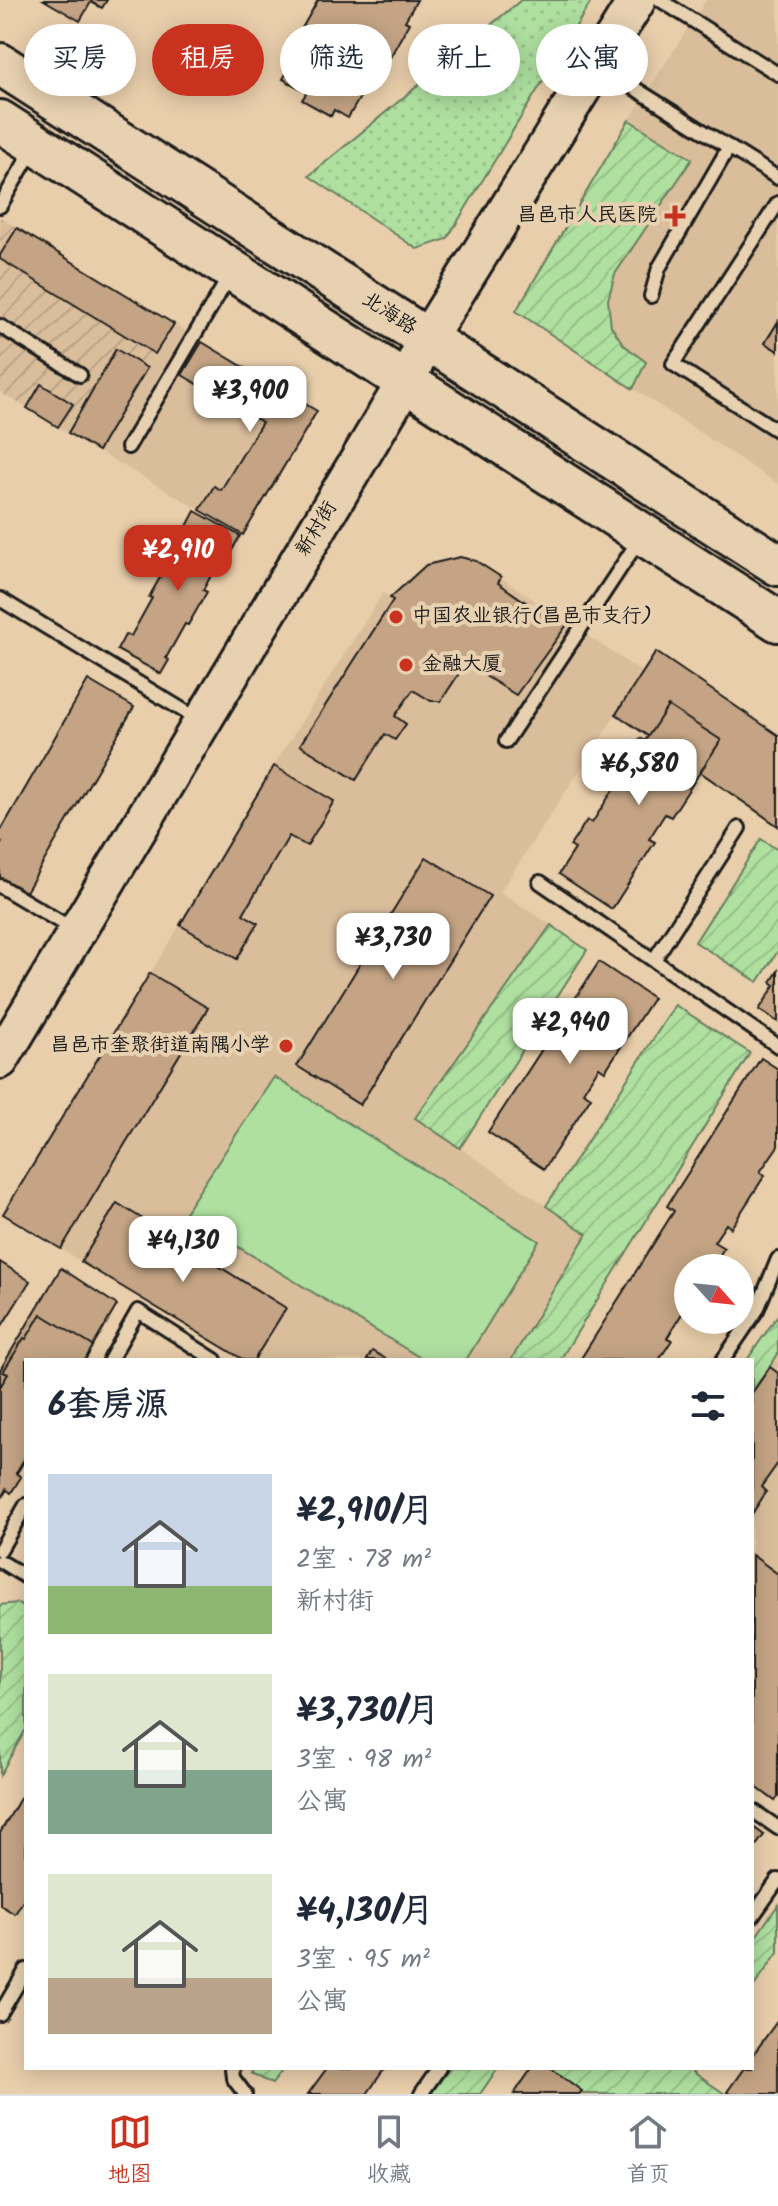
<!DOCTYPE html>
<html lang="zh">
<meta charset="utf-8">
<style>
:root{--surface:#fff;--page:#f2f2f3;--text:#1f2937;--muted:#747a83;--line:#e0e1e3;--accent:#c8321e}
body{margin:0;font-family:Kalam,"LXGW WenKai TC",sans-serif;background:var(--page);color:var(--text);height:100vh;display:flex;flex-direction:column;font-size:30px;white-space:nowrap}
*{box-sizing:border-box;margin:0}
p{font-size:26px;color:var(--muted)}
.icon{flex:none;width:44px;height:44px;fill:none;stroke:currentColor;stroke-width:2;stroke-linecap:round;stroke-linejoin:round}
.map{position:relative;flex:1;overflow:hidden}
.drawer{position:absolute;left:24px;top:1358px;width:730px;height:712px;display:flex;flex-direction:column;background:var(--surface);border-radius:0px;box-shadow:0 4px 20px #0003}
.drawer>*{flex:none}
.banner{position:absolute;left:24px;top:24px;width:730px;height:72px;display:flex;gap:16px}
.needle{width:52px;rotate:117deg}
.tools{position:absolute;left:674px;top:1254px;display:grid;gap:16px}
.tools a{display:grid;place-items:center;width:80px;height:80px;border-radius:50%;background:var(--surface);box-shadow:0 4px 20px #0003;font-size:40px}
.price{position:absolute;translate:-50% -68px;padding:0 18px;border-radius:16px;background:#fff;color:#222;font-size:26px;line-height:52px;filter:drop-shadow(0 2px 4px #0008)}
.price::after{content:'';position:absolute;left:50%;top:48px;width:24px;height:18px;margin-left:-12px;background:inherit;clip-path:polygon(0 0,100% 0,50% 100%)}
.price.active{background:var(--accent);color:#fff}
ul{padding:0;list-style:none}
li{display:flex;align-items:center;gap:24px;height:200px;padding:0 24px}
li span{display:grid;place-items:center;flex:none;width:224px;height:160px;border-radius:0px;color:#555}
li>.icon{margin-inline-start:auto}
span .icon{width:96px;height:96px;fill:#fffc;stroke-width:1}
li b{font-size:34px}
h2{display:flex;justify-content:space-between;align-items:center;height:96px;padding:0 24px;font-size:34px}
.tag{padding:0 28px;border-radius:36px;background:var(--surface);box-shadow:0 4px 20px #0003;font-size:28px;line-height:72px}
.tag.active{background:var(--accent);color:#fff}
.menu{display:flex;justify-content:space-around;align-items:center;height:112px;border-top:2px solid var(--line);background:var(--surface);font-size:22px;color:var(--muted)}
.menu a{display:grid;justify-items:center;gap:4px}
.menu .active{color:var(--accent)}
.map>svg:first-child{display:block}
</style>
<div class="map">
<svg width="778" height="2094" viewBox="0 0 778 2094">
<defs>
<pattern id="industrial-furrows" width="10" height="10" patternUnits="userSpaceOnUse" patternTransform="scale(2)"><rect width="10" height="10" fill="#dabe9c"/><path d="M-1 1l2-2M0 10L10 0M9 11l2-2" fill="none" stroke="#baa386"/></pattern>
<pattern id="park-dots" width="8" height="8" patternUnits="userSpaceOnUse" patternTransform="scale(2)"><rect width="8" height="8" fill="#afe0a0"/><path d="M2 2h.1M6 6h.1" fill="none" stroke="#96c089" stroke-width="1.8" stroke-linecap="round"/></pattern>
<pattern id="garden-furrows" width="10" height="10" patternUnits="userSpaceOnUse" patternTransform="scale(2)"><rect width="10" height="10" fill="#afe0a0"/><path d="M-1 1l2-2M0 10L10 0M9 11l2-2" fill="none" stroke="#96c089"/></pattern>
</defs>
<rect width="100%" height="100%" fill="#e9ceab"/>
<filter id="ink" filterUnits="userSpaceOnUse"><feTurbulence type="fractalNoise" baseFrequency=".0125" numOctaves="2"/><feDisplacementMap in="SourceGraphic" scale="16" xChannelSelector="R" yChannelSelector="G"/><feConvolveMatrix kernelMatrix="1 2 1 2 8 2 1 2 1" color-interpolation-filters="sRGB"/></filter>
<g filter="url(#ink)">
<g fill="#dabe9c">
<polygon points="706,0 778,0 778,484 516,311 629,120"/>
<polygon points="174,324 317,411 243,535 98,451"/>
<polygon points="460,557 476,561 643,673 500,892 551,925 415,1118 587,1233 511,1360 244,1360 3,1214 180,925 283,751 383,593 391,598 426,565"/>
<polygon points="778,1355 778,1574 752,1555 752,1393"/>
</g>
<polygon fill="url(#industrial-furrows)" points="0,217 174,324 98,451 0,392"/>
<polygon fill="#afe0a0" stroke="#667e5e" stroke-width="2" points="274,1077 539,1241 466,1360 424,1360 184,1214"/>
<polygon fill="url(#park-dots)" stroke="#667e5e" stroke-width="2" points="521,0 592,0 447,239 417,249 309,176"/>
<g fill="url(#garden-furrows)" stroke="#667e5e" stroke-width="2">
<polygon points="629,120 692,159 615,274 608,300 611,326 624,345 646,362 633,389 516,311"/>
<polygon points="761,839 778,850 778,951 758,982 695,942"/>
<polygon points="551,925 587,950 460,1148 415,1118"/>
<polygon points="675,1005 750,1053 560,1360 511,1360 587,1234 546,1206"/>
<polygon points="778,1315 778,1354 752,1393 752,1360 747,1360"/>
<polygon points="17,1603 26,1609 26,1729 0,1775 0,1605"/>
<polygon points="778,1905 778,1952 752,1989 752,1942"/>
<polygon points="255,2068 284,2068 272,2084 251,2073"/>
<polygon points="450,2068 498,2068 480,2094 431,2094"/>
<polygon points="546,2068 696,2068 693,2072 725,2094 583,2094"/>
</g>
<g fill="#c4a484" stroke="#1c1c1c" stroke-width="2">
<polygon points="44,0 107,0 102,8 91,2 80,21"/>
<polygon points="318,0 417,0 405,21 409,23 376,83 370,80 348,118 334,110 331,116 302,100 307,92 283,79 304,41 297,37"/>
<polygon points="17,228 174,324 155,354 0,259 0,255"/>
<polygon points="778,322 778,351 765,343"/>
<polygon points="778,322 778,351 765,343"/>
<polygon points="202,342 317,411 243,535 200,510 214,486 221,490 262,422 182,375"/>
<polygon points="116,349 147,368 98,451 68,433"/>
<polygon points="41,384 73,404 58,427 27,408"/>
<polygon points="195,511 240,536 231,552 226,549 203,590 207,592 188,625 185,624 166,658 169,660 161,674 117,650 125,635 131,636 152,598 149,597 166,567 170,568 192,531 186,528"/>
<polygon points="460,557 476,561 501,577 498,583 550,619 555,612 569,622 516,695 461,661 462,669 441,701 431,701 413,690 395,716 406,724 395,740 385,734 356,780 300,745 393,600 390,598 426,565"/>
<polygon points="656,652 778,735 778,826 616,714"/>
<polygon points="88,680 134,707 26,892 0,878 0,846 2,842 0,841 0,832"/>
<polygon points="668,706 721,740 671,817 665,814 649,839 655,842 612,909 559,874 575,849 570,846 587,820 592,823 625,771 621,768 640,738 645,741"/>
<polygon points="274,766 334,801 307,846 289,836 243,914 258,923 237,959 180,925"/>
<polygon points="426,857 490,896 360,1105 297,1066"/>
<polygon points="599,962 653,998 605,1071 599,1067 583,1092 591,1097 544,1169 488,1132"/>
<polygon points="778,971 778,1022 759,1010 775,985 771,982"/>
<polygon points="150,973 208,1008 61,1249 3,1214"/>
<polygon points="761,1058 778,1069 778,1146 760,1172 765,1175 731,1228 726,1224 714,1242 724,1248 716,1261 720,1263 717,1268 688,1268 688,1313 687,1315 683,1312 667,1338 672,1340 659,1360 580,1360 674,1211 667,1206"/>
<polygon points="117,1203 286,1308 254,1360 244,1360 81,1262"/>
<polygon points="0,1262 30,1281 0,1329"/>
<polygon points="61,1268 117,1305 85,1360 26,1360 26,1458 0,1501 0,1370"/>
<polygon points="41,1314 93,1346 85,1360 26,1360 26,1456 16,1473 21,1477 11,1493 6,1489 0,1500 0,1387 8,1374 3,1372 24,1338 26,1339"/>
<polygon points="372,1351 388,1360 367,1360"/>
<polygon points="770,1367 778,1373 778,1463 761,1487 766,1492 752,1514 752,1393"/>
<polygon points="752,1555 778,1574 778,1797 775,1801 752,1784"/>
<polygon points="26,1788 26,1896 15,1914 0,1905 0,1833"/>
<polygon points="752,1826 764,1835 752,1851"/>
<polygon points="778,2020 778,2094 730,2094 727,2092 744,2068 752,2068 752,2056"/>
<polygon points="327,2068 385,2068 367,2094 308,2094"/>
<polygon points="532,2068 551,2068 582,2091 579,2094 514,2094"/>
</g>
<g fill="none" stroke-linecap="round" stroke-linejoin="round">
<g stroke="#1c1c1c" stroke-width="18">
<g id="lane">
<polyline points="660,0 778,74"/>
<polyline points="599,66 778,178"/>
<polyline points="778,203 673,364 778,431"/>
<polyline points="0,206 34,147"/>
<polyline points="651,296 659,268 729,147"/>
<polyline points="0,326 80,375"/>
<polyline points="128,447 229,277"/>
<polyline points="0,599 199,720"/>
<polyline points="506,741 639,540"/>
<polyline points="540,882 778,1046"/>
<polyline points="0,886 74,930"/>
<polyline points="654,960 739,828"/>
<polyline points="110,1360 138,1311 215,1360"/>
<polyline points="723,1360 757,1310 778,1259"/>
<polyline points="0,1550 26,1505"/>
<polyline points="0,1561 26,1577"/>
<polyline points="752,1810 778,1828"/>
<polyline points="752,1917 778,1880"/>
<polyline points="0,2014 26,1970"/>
<polyline points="232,2068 233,2078 245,2094"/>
<polyline points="421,2094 439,2068"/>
</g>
</g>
<g stroke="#1c1c1c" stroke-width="42">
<polyline id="secondary" points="0,1060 406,381 427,339 637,0"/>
</g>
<g stroke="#1c1c1c" stroke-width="46">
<g id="primary">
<polyline points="0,64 778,565"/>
<polyline points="0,121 778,621"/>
</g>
</g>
<use href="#lane" stroke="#e7d1b0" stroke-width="12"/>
<use href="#secondary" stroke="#e7d1b0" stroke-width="36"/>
<use href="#primary" stroke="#e7d1b0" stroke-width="40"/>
</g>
</g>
<g fill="#c8321e" stroke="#e7d1b0" stroke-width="3">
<path d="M671 204h8v8h8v8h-8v8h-8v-8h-8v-8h8z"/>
<circle cx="396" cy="617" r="8"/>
<circle cx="406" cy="665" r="8"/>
<circle cx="286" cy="1046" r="8"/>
</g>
<g text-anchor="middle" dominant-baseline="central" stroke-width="8" stroke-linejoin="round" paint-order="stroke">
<g font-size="20" fill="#1c1c1c" stroke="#e7d1b0" text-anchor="end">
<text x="657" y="216">昌邑市人民医院</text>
<text x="412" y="617" text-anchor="start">中国农业银行(昌邑市支行)</text>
<text x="422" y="665" text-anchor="start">金融大厦</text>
<text x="270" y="1046">昌邑市奎聚街道南隅小学</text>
</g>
<g font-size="20" fill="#1c1c1c" stroke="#e7d1b0">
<text transform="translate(389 314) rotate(33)">北海路</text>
<text transform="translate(317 529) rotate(-59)">新村街</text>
</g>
</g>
</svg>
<div class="tools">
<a><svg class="needle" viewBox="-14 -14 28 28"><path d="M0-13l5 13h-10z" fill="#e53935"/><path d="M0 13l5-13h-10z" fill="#747a83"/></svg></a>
</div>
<b class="price" style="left:250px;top:434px">¥3,900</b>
<b class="price active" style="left:178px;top:593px">¥2,910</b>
<b class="price" style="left:639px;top:807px">¥6,580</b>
<b class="price" style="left:393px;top:981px">¥3,730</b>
<b class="price" style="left:570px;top:1066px">¥2,940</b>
<b class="price" style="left:183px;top:1284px">¥4,130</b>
<div class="banner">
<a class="tag">买房</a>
<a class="tag active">租房</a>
<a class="tag">筛选</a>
<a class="tag">新上</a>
<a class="tag">公寓</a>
</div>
<section class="drawer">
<h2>6套房源<svg class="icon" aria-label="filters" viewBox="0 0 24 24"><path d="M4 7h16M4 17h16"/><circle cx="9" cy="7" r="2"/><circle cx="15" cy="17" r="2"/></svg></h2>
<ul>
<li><span style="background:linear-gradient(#c9d6e8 70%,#8fb573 0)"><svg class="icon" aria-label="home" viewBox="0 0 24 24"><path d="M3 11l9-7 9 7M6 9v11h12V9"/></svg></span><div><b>¥2,910/月</b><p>2室 · 78 m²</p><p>新村街</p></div></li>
<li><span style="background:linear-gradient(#dfe7d0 60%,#7fa58c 0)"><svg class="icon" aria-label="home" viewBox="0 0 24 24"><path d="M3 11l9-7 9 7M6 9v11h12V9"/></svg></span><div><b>¥3,730/月</b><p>3室 · 98 m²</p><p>公寓</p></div></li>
<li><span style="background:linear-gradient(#dfe7d0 65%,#b9a48a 0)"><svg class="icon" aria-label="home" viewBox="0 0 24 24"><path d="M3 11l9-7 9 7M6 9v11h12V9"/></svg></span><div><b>¥4,130/月</b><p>3室 · 95 m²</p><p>公寓</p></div></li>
</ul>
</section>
</div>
<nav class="menu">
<a class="active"><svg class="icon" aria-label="map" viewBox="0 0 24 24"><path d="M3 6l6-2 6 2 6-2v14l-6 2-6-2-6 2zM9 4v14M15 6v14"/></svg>地图</a>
<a><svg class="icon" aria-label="saved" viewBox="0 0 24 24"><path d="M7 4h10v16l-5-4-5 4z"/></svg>收藏</a>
<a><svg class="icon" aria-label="home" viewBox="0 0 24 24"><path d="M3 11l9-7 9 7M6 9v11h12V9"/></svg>首页</a>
</nav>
